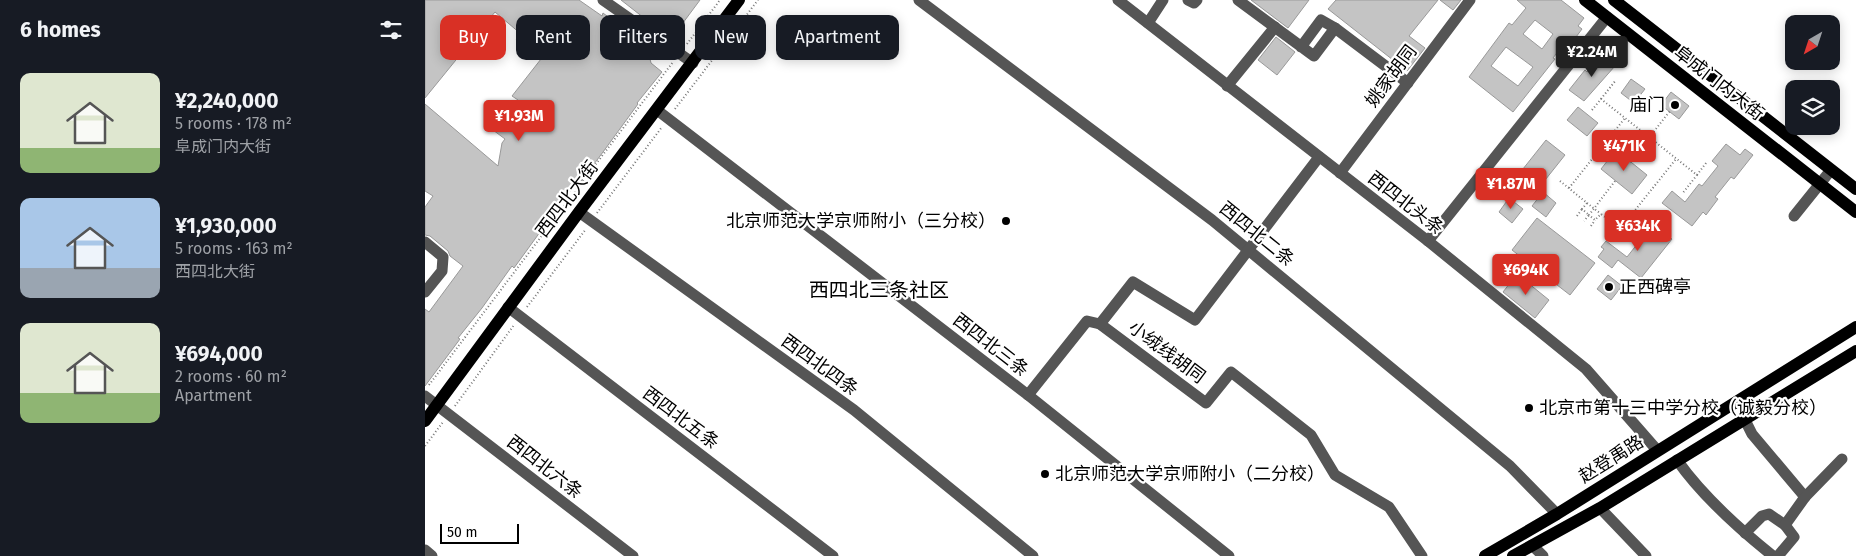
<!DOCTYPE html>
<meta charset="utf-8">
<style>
:root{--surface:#171b24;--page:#242831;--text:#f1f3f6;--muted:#9ea1a6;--accent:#d93025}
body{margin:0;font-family:"Fira Sans","Noto Sans SC",sans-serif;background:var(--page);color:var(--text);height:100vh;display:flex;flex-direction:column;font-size:19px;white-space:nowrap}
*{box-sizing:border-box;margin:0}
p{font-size:16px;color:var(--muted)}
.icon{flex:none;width:28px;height:28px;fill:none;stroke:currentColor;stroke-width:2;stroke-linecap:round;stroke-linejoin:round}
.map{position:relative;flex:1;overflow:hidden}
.panel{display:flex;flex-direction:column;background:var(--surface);width:425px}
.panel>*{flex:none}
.hud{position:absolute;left:15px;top:15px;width:475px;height:45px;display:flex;gap:10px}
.needle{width:32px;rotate:219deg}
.fabs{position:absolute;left:1360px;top:15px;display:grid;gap:10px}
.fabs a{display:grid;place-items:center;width:55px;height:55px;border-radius:10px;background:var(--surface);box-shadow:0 2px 12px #0003;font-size:25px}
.scale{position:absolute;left:15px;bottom:12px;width:79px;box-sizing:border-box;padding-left:5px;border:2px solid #000;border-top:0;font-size:14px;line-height:18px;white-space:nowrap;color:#000;-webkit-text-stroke:4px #fff;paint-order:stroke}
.price{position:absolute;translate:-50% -42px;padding:0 11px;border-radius:5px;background:var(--accent);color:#fff;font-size:16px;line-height:32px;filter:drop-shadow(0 1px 2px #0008)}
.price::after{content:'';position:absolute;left:50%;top:30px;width:15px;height:11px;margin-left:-8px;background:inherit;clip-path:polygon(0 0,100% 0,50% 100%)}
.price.active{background:#222;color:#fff}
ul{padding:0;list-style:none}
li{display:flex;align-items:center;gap:15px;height:125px;padding:0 20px}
li span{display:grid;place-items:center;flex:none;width:140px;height:100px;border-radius:10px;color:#555}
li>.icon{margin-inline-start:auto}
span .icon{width:60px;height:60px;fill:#fffc;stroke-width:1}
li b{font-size:21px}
h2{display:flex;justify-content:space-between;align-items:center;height:60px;padding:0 20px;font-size:21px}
.chip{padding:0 18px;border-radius:10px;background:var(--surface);box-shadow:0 2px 12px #0003;font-size:18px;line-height:45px}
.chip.active{background:var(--accent);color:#fff}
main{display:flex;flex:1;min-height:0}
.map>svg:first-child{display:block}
</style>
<main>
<section class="panel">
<h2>6 homes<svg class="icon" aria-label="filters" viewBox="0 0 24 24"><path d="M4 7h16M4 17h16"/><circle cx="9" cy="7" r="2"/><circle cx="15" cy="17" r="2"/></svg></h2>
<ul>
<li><span style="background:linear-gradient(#dfe7d0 75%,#8fb573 0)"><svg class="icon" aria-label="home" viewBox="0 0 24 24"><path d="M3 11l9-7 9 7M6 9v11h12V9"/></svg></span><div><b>¥2,240,000</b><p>5 rooms · 178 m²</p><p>阜成门内大街</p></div></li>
<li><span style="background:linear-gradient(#a9c7e8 70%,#9aa5b1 0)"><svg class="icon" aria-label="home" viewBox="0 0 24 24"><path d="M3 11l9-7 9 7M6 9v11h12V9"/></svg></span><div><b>¥1,930,000</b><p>5 rooms · 163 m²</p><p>西四北大街</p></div></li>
<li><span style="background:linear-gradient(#dfe7d0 70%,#8fb573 0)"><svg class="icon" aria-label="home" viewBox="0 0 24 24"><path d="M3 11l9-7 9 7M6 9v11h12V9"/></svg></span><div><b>¥694,000</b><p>2 rooms · 60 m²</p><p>Apartment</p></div></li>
</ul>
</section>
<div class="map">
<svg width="1431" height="556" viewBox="0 0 1431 556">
<rect width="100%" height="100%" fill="#fff"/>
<g fill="#c4c4c4" stroke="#999" fill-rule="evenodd">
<polygon points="0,0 154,0 177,16 178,13 222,47 226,63 237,72 212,103 213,104 178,152 151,188 149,187 139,199 89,268 87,266 57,308 33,338 35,339 0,386 0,309 4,312 38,266 25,256 23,251 5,236 0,235 0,207 8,196 0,191 0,104 73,166 77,143 80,139 68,130 93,100 87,96 116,59 91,40 96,34 70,12 0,98"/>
<polygon points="196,0 275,0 246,39"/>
<polygon points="826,0 884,0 863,28"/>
<polygon points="911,0 1013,0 984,36 1000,48 982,71 903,9"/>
<polygon points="1015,0 1036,0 1028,10"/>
<path d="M1092 0H1136L1159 18 1153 26 1157 29 1145 45 1141 41 1128 58 1130 59 1088 112 1044 77 1084 23 1087 25 1101 8ZM1110 20 1128 34 1117 49 1098 34ZM1081 47 1108 67 1093 86 1066 66Z"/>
<polygon points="851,37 870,52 852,75 833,60"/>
<polygon points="1176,55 1190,66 1159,101 1144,90 1160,70 1162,72"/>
<polygon points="1206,79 1220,89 1209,103 1196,93"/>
<polygon points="1246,92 1264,106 1254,119 1236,105"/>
<polygon points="1153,107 1173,123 1162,136 1142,120"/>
<polygon points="1121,140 1140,155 1109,194 1090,179"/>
<polygon points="1301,144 1315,155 1320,149 1328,155 1309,179 1306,177 1290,197 1293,199 1281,215 1278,212 1267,226 1237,203 1247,191 1260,202 1274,184 1277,186 1293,166 1287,161"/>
<polygon points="1191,150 1222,175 1207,194 1176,169"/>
<polygon points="1118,192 1131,203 1121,217 1107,206"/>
<polygon points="1084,198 1098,209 1087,223 1074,212"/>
<polygon points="1112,218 1170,263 1145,295 1087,250"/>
<polygon points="1228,224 1247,239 1216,278 1193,260 1187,268 1173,257 1179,249 1176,247 1181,241 1202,257"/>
<polygon points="1092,274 1124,300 1110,318 1078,292"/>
<polygon points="1183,275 1197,286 1186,300 1172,289"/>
</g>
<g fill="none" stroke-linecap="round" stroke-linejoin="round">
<g stroke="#777" stroke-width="2" stroke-dasharray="1 2.5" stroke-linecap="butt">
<polyline points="262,44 295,0"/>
<polyline points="1176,99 1191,80"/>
<polyline points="250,109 333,0"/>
<polyline points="1167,110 1176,99 1272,175 1257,194"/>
<polyline points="1205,162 1245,111"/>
<polyline points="1272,175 1281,163"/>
<polyline points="1135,181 1162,203 1157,209 1164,215 1159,221"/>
<polyline points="1190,181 1164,215 1170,220 1176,214 1203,234"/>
<polyline points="1144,188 1200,118"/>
<polyline points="1162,203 1176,214"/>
<polyline points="172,213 237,127"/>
<polyline points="1152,216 1157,209"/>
<polyline points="1166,226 1170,220"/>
<polyline points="1195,229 1251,159"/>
<polyline points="102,307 161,229"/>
<polyline points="4,385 248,62"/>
<polyline points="30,406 89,325"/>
<polyline points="0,446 18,422"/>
</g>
<g stroke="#555" stroke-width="11">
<polyline points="178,0 268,63"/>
<polyline points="494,0 787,220 1085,466 1132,514"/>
<polyline points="693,0 1003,241 1161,369 1232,450"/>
<polyline points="763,0 769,3 772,0"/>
<polyline points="813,0 889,56 910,28 896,20 876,47"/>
<polyline points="723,23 738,0"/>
<polyline points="910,28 983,83"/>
<polyline points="802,86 850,27"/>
<polyline points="232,110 603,395 804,556"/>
<polyline points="915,173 1045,0"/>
<polyline points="154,212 429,410 608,556"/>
<polyline points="1369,216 1406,170"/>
<polyline points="1003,241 1182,17"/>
<polyline points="0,242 18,257 17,271 0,292"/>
<polyline points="83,307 408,556"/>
<polyline points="675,324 781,403 806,372 886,435 910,475 964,507 997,556"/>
<polyline points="603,395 662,321 675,324 708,282 770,320 894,157"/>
<polyline points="0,396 208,556"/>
<polyline points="1320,420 1327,434 1380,497"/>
<path d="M1252 460C1278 497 1313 528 1348 556"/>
<polyline points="1175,508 1221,556"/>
<polyline points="1320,533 1337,516 1344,514 1360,525"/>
<polyline points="1107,545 1118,556"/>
<polyline points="0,550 7,556"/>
<polyline points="1353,556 1369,537 1360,525 1380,497 1417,459"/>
</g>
<g stroke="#000" stroke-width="12">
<polyline points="1160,0 1431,212"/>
<polyline points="1189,0 1431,189"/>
<polyline points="0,421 154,212 314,0"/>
<polyline points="1060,556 1132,514 1431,327"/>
<polyline points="1088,556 1175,508 1431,351"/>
</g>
</g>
<g fill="#000" stroke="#fff" stroke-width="2">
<circle cx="1250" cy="105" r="5"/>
<circle cx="581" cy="221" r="5"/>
<circle cx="1184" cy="287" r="5"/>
<circle cx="1104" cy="408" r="5"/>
<circle cx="620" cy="474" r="5"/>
</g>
<g text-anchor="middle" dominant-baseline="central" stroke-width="4.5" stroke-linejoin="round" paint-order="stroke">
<g font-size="18" fill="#000" stroke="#fff">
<text transform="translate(966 76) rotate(-53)">姚家胡同</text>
<text transform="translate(1294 83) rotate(38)">阜成门内大街</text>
<text transform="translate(142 199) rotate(-53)">西四北大街</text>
<text transform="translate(981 203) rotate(38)">西四北头条</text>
<text transform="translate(832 234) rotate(39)">西四北二条</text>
<text transform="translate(566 345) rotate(38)">西四北三条</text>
<text transform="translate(742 352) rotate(37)">小绒线胡同</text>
<text transform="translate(395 365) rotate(36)">西四北四条</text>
<text transform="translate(256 418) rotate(37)">西四北五条</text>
<text transform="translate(1186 459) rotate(-32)">赵登禹路</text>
<text transform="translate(120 467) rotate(38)">西四北六条</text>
</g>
<g font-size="18" fill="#000" stroke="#fff" text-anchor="start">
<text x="1240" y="105" text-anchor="end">庙门</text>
<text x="571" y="221" text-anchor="end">北京师范大学京师附小（三分校）</text>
<text x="1194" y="287">正西碑亭</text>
<text x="1114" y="408">北京市第十三中学分校（诚毅分校）</text>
<text x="630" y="474">北京师范大学京师附小（二分校）</text>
</g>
<g font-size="20" fill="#000" stroke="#fff">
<text x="454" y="290">西四北三条社区</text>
</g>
</g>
</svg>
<div class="fabs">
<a><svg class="needle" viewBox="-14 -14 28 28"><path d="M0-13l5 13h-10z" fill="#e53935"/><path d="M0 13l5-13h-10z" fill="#9ea1a6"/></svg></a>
<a><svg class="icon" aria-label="layers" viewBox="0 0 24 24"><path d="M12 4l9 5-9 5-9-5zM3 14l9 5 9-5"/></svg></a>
</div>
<div class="scale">50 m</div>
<b class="price active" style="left:1167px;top:78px">¥2.24M</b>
<b class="price" style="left:94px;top:142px">¥1.93M</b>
<b class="price" style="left:1199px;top:172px">¥471K</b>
<b class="price" style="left:1086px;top:210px">¥1.87M</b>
<b class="price" style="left:1213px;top:252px">¥634K</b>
<b class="price" style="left:1101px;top:296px">¥694K</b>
<div class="hud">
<a class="chip active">Buy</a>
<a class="chip">Rent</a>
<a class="chip">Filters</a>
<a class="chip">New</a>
<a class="chip">Apartment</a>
</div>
</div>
</main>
